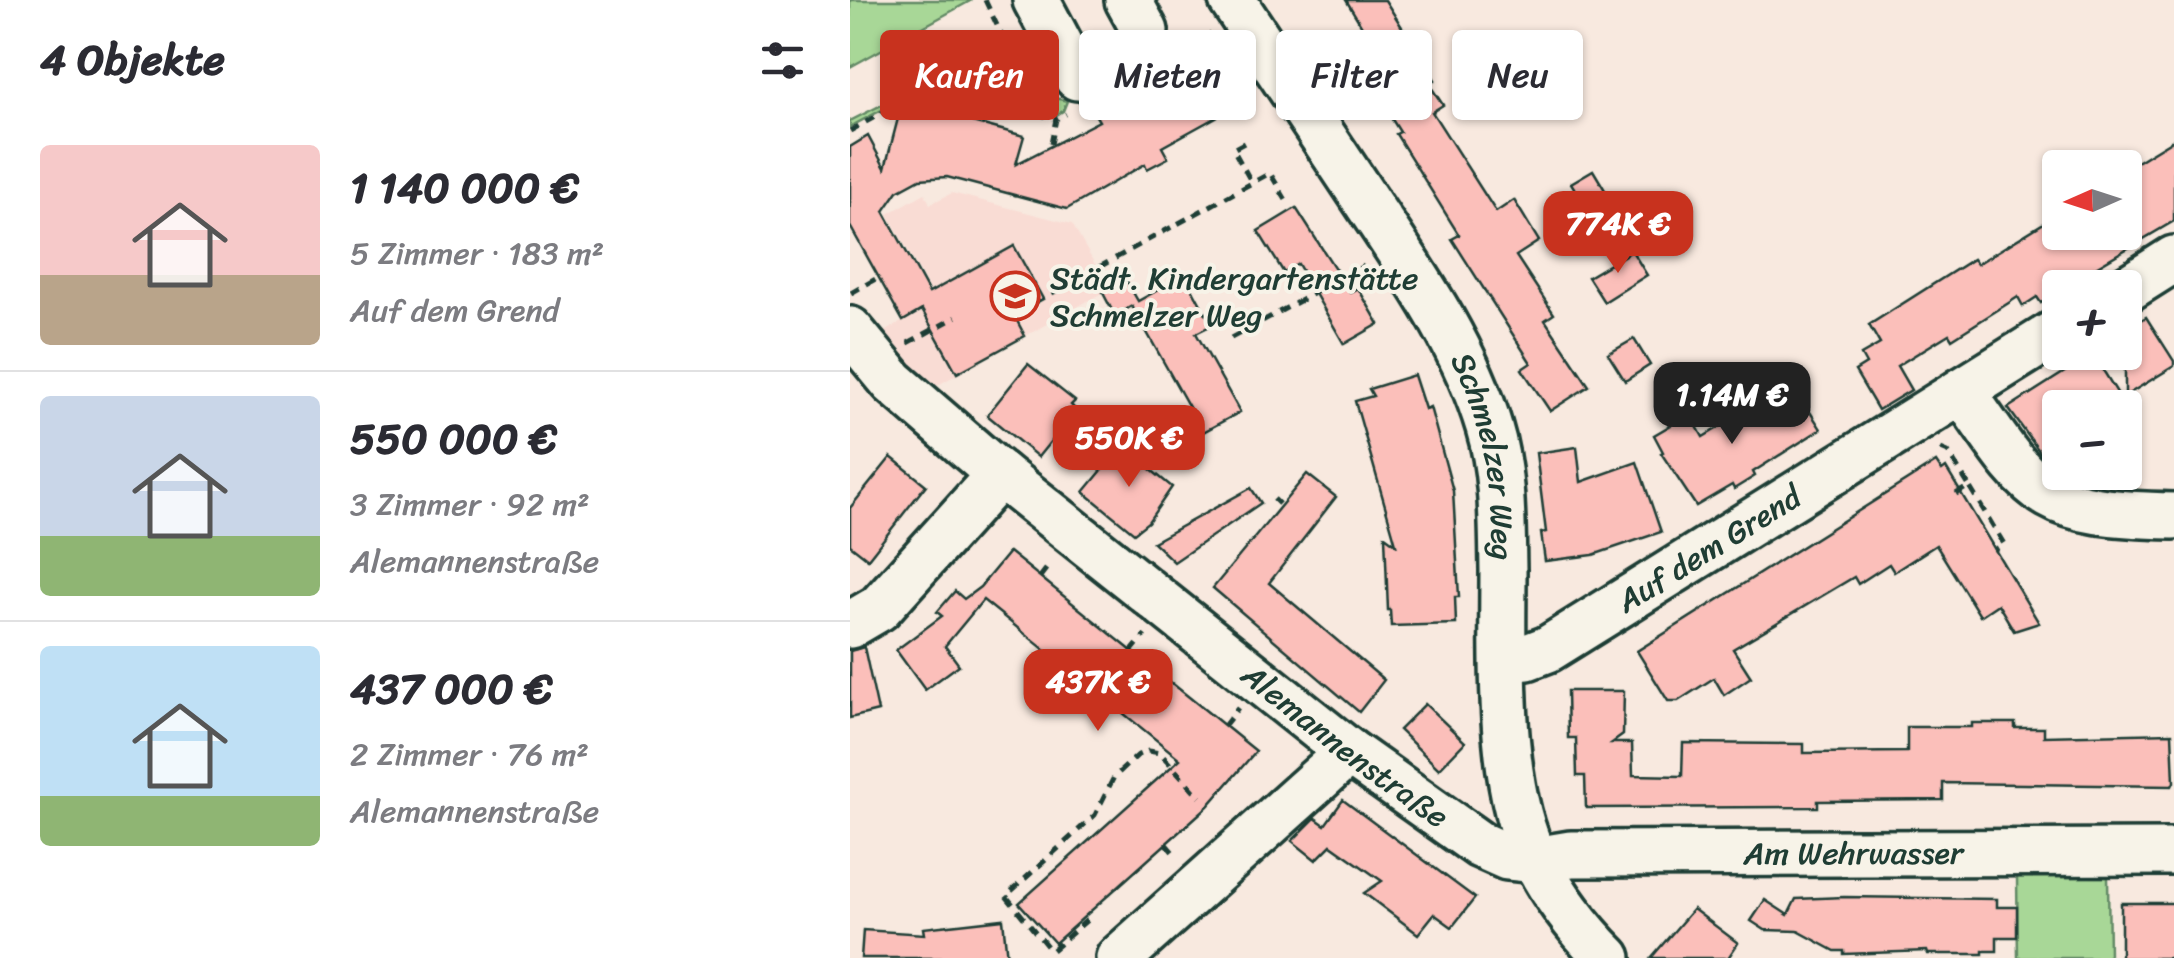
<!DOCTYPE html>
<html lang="de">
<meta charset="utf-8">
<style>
:root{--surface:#fff;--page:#f7f7f7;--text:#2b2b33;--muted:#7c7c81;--line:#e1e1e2;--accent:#c8321e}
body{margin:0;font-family:Sriracha,sans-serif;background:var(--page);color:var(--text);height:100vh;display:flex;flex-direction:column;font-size:38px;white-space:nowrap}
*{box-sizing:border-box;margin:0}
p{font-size:32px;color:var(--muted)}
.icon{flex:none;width:55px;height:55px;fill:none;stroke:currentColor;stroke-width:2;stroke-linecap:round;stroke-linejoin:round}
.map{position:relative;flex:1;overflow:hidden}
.drawer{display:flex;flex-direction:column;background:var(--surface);width:850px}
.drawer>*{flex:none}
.guide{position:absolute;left:30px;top:30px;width:950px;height:90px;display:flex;gap:20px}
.needle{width:65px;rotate:267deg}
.fabs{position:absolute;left:1192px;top:150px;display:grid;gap:20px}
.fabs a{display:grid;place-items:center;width:100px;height:100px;border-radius:10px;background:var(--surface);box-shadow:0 2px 8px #0004;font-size:50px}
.price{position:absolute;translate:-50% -85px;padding:0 22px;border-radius:20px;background:var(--accent);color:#fff;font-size:32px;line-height:65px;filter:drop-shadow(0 2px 5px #0008)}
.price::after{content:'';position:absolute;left:50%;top:60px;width:30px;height:22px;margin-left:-15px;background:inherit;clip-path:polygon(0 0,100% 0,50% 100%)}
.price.selected{background:#222;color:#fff}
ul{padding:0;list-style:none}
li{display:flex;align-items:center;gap:30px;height:250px;padding:0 40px}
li+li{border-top:2px solid var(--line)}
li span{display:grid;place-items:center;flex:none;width:280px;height:200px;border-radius:10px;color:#555}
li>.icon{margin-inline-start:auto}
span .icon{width:120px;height:120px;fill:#fffc;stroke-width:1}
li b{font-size:42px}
h2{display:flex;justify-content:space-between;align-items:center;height:120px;padding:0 40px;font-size:42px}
.chip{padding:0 35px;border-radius:10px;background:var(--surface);box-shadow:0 2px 8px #0004;font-size:35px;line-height:90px}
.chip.selected{background:var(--accent);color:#fff}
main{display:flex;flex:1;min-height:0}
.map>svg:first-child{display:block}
</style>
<main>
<section class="drawer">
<h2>4 Objekte<svg class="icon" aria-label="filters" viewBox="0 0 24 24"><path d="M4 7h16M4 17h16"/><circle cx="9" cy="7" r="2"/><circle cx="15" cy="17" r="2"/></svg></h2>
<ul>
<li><span style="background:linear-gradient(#f6c9c9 65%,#b9a48a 0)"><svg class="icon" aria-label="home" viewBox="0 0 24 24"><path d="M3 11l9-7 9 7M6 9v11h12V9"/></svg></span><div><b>1 140 000 €</b><p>5 Zimmer · 183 m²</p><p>Auf dem Grend</p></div></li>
<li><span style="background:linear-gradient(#c9d6e8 70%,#8fb573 0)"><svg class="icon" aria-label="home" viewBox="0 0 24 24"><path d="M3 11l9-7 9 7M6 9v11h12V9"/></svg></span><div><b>550 000 €</b><p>3 Zimmer · 92 m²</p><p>Alemannenstraße</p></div></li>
<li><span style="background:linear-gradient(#bfe0f5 75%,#8fb573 0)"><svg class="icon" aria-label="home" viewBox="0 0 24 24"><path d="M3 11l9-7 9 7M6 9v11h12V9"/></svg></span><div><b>437 000 €</b><p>2 Zimmer · 76 m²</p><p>Alemannenstraße</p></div></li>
</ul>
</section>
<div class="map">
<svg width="1324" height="958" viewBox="0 0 1324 958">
<rect width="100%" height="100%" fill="#f8e9df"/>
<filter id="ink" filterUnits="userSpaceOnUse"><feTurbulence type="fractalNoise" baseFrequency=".01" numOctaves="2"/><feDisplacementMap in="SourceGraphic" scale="20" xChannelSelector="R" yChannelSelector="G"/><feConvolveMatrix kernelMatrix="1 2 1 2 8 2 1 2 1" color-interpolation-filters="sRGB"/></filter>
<g filter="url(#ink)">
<polygon fill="#f9dcd4" points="75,193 80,204 102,193 222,224 259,289 81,389 27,336 86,302 38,214"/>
<g fill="#a8d797" stroke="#648a66" stroke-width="2.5">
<polygon points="0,0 122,0 0,67"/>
<path d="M120 75 149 84 144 99C81 83 55 97 0 127V121L73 84Z"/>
<polygon points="156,85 217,101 213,111 205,116 151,101"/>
<polygon points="1167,876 1258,877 1259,958 1168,958"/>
</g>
<g fill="#fbbfba" stroke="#1f3d34" stroke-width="2.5">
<polygon points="496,0 535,0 585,80 579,84 593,105 582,112 646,212 664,200 689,241 666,256 704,314 695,320 739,386 700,411 672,369 681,363 602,239 609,235 546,134 550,132 526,94 531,91 501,43 516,33"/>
<polygon points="355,56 381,102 366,111 368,116 312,147 318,158 297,169 295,164 217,209 97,177 70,179 48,191 34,211 79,293 164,246 193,299 164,315 175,336 107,373 72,310 53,321 0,226 0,147 18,136 35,168 52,103 174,136 166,164 249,121 246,116"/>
<polygon points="1324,139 1324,221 1210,288 1210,291 1191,303 1187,297 1173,306 1168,297 1102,339 1099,334 1047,366 1061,390 1028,410 1005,371 1016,364 1011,355 1030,344 1019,325 1123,259 1127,264 1210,213 1210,232 1275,232 1275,169"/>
<polygon points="743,170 767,210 746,223 721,183"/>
<polygon points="446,208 500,292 508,288 529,324 494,344 448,264 434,273 408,231"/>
<polygon points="782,251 797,275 754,302 738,277"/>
<polygon points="335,275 362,325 346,333 390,412 353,432 282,306 265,316 253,293 276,280 288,301"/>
<polygon points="1296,317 1324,361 1324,366 1275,396 1275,331"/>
<polygon points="784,339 800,365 775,381 758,354"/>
<polygon points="1243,354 1271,399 1257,408 1199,408 1210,425 1210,443 1192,455 1158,408"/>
<polygon points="178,364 225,401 221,405 226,410 188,457 137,415"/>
<polygon points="564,375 575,409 580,407 603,491 609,597 605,597 606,624 541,626 540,610 538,610 535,536 546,544 505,401 523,396 519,389"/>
<polygon points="921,396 934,417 955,404 971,429 903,472 905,476 884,489 882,485 846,506 811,453 813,452 804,435 840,414 853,437"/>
<polygon points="272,446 322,487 298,522 284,533 234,492"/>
<polygon points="727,447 731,482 787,462 811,532 743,555 695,561 691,533 696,532 686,453"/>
<polygon points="41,457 76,485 18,559 0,545 0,508"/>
<polygon points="1086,462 1092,471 1096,468 1189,623 1164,631 1148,604 1130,616 1086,545 1044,572 1039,564 1008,584 1004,577 883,649 901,677 874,695 864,678 828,701 818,701 787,651"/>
<polygon points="457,474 486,497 419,583 534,680 509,712 363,588"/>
<polygon points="401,488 411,503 324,562 303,542"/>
<polygon points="159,552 406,751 358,806 205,943 169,903 330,759 133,600 95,646 109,665 75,690 46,650 92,616 87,612 105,591 114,599 130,587"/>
<polygon points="14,647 28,711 0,718 0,651"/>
<polygon points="717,691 774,691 773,735 762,743 782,743 783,775 832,776 833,743 954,744 954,753 1057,752 1057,727 1122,727 1122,723 1165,723 1165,728 1194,728 1194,736 1322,733 1324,782 1322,786 1093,783 1093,800 968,801 968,807 736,808 735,776 727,776 726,738 718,738"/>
<polygon points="575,704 615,742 589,769 549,730"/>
<polygon points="493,800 625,898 602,927 584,914 568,934 514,893 532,881 481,845 466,860 442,841 465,818 475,825"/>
<polygon points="994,897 1147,899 1147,907 1167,907 1167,937 1147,937 1147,951 1133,951 1133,954 1078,954 1077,951 994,954 994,951 985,951 948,931 915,930 901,921 915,900 938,915 946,899"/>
<rect x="1271" y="903" width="53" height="55"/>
<polygon points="843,909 888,943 878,958 801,958"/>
<polygon points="153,919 157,958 11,958 13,930 74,934 73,928"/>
</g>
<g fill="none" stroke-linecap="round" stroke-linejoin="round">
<g stroke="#1f3d34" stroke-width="52">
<g id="minor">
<polyline points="186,0 227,77"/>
<polyline points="278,0 295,31"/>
<path id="s1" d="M382 0C427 67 472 134 516 201 563 272 615 345 639 427 653 473 652 522 653 570 653 653 647 788 686 861 705 897 730 930 758 958"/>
<polyline points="1275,290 1324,259"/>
<path id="s2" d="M0 330 43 382 140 466 499 752 630 845 657 857 685 860 721 854 1324 852"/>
<path d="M1112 391C1186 498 1189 513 1324 516"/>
<polyline points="0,625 29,608 150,474"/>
<path id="s3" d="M654 659 677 657 698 649 1210 330"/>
<polyline points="269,958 499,752"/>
</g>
</g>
<g stroke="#1f3d34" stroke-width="5" stroke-dasharray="10 8" stroke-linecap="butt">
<polyline points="135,0 172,78"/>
<polyline points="326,53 361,34"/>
<polyline points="261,89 295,70"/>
<polyline points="151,105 206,119"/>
<polyline points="148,119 151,105 147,104 154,75 189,82"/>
<polyline points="0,131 53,101 110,97 147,104"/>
<polyline points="394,143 383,149 402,183"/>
<polyline points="201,144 206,119 216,114"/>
<polyline points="1,293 29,277"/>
<polyline points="202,293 420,173 436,200"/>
<polyline points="381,338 514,266"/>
<polyline points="58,343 106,317"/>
<polyline points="1091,449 1098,452 1119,486"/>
<polyline points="1106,494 1119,486 1154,544 1144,550"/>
<polyline points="424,499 429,504"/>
<polyline points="190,577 200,564"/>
<polyline points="281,652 295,635"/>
<polyline points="374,726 388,708"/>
<polyline points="316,844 327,857"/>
<polyline points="237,920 201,951 156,896 245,815 264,777 288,755 298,751 310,753 350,797"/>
</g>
<use href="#minor" stroke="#f7f3e8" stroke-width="45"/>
</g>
</g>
<defs>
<g id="school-ring" transform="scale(2.5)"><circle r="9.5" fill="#f7f3e8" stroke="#c8321e" stroke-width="1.5"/><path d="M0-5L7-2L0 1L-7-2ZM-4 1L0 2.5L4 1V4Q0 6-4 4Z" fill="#c8321e"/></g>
</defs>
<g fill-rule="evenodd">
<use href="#school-ring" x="165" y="296"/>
</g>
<g text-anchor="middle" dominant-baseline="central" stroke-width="8" stroke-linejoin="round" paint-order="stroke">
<g font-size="32" fill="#1f3d34" stroke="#f7f3e8" text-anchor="start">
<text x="200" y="278">Städt. Kindergartenstätte<tspan x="200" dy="37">Schmelzer Weg</tspan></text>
</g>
<g font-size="32" fill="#1f3d34" stroke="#f7f3e8">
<text stroke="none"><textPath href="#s1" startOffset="528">Schmelzer Weg</textPath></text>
<text stroke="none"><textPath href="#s3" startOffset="235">Auf dem Grend</textPath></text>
<text stroke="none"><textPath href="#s2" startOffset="648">Alemannenstraße</textPath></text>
<text stroke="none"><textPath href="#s2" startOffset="1192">Am Wehrwasser</textPath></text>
</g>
</g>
</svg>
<div class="fabs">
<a><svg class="needle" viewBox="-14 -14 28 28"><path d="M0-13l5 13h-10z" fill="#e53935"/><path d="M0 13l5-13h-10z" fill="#7c7c81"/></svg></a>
<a>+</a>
<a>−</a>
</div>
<b class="price" style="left:768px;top:276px">774K €</b>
<b class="price selected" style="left:882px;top:447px">1.14M €</b>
<b class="price" style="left:279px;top:490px">550K €</b>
<b class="price" style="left:248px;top:734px">437K €</b>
<div class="guide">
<a class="chip selected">Kaufen</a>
<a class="chip">Mieten</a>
<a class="chip">Filter</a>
<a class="chip">Neu</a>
</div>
</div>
</main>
